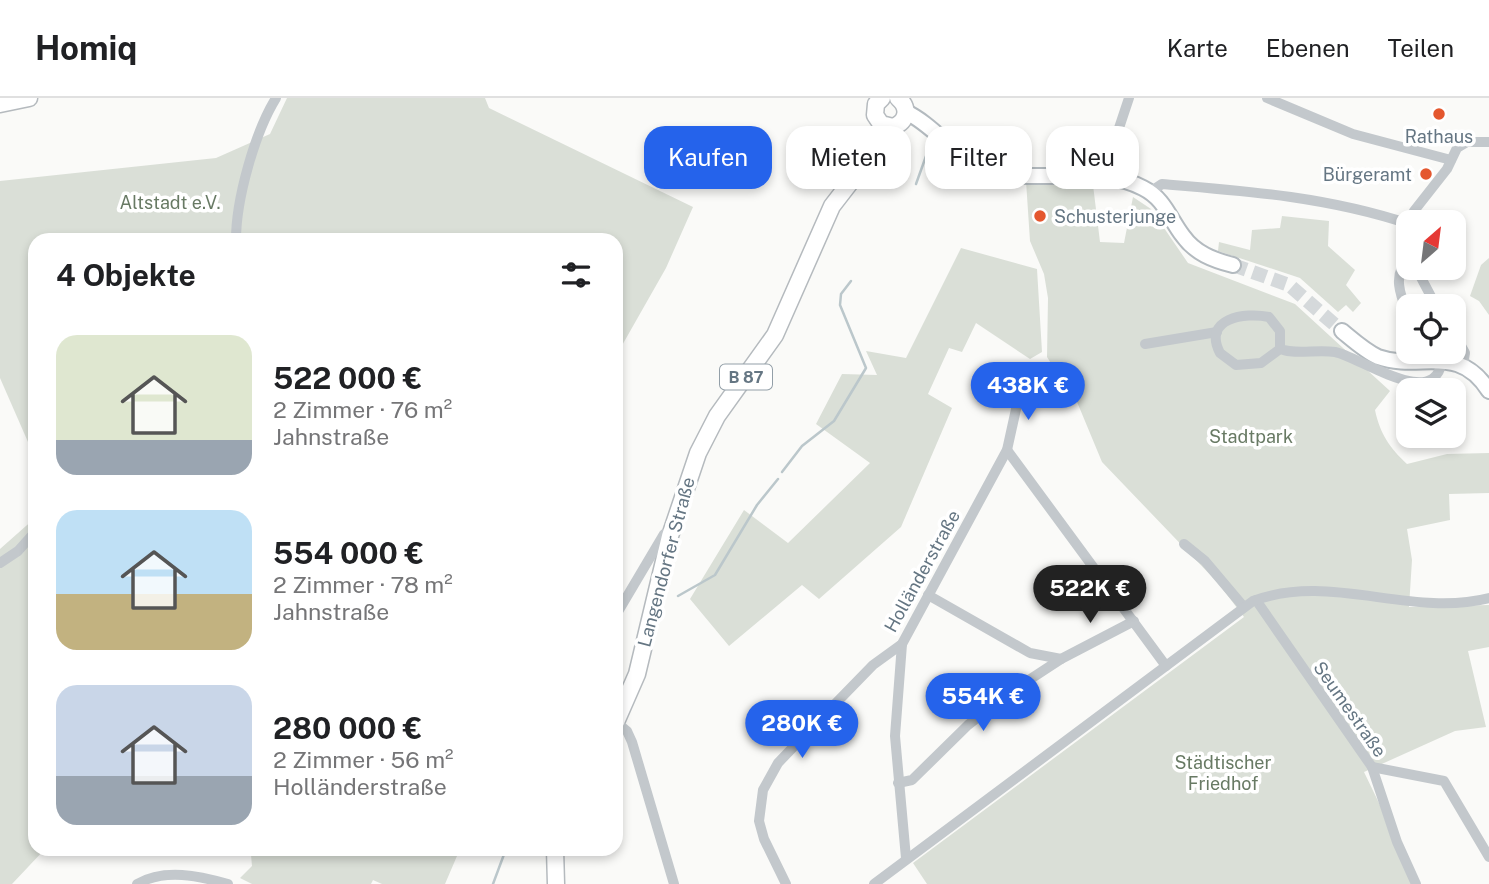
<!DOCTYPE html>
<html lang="de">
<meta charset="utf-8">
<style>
:root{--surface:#fff;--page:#f2f2f2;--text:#202124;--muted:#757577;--line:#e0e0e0;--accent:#2563eb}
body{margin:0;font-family:"Public Sans",sans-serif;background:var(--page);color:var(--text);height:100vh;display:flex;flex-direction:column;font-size:26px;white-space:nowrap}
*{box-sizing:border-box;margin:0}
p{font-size:23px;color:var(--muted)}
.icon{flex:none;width:38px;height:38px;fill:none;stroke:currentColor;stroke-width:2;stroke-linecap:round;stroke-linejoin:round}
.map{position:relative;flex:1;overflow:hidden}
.panel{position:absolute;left:28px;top:135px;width:595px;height:623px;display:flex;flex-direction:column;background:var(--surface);border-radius:21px;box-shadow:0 4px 10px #0003}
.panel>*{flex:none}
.banner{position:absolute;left:644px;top:28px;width:665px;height:63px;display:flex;gap:14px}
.needle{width:46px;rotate:28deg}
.controls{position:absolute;left:1396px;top:112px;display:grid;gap:14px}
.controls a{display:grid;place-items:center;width:70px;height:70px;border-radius:14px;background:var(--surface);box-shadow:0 4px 10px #0003;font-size:35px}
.price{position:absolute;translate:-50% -60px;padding:0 16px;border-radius:24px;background:var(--accent);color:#fff;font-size:23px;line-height:46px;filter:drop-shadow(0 2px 4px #0008)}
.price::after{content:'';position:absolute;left:50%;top:42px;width:21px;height:16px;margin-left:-10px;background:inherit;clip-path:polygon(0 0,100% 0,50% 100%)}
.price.selected{background:#222;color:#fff}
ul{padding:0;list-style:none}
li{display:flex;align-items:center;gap:21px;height:175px;padding:0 28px}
li span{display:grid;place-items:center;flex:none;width:196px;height:140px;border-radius:21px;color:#555}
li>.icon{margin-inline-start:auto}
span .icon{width:84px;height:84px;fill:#fffc;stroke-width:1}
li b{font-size:30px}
h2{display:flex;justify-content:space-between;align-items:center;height:84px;padding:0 28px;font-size:30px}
.pill{padding:0 24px;border-radius:21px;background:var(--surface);box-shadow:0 4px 10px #0003;font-size:24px;line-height:63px}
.pill.selected{background:var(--accent);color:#fff}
header{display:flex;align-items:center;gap:42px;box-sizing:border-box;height:98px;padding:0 35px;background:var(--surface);border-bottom:2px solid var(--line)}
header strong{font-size:33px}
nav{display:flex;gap:38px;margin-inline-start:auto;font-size:24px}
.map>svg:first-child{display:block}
</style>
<header>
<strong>Homiq</strong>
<nav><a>Karte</a><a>Ebenen</a><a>Teilen</a></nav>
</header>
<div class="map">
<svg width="1489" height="786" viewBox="0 0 1489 786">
<rect width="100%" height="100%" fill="#fafaf8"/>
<g fill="#dadfd7">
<polygon points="287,0 485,0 489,10 693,109 666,170 616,258 616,142 35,142 35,360 0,280 0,83 216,60 270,36"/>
<path d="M1026 83 1093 87 1100 144 1124 145 1133 99 1151 111 1188 165 1295 206 1390 293 1375 312C1380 336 1390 350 1407 366L1447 356 1489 355V395L1449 396 1450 422 1407 431 1412 462 1409 509 1489 507V549L1468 553 1486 629 1455 633 1364 674 1418 786H927L913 765 1244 519 1218 485 1102 364 1065 275 1054 270 1047 259 1048 200 1044 176 1030 143Z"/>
<polygon points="1282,118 1329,123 1328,148 1355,172 1346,187 1361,205 1353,214 1346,207 1338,214 1300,180 1218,153 1219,144 1250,152 1252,132 1280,130"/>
<polygon points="961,150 1037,171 1042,254 1030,261 976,225 962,254 949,250 928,296 952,310 901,429 819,501 802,487 729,548 690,501 744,412 788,445 870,365 816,326 842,276 877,277 866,253 906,260"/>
<polygon points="1489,160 1489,217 1479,203 1470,198 1481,167"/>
<polygon points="35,420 35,751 45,751 12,786 0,786 0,451"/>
<polygon points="243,751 460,751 445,786 382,786 373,782 371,786 252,786 240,780 252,768 251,757"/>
</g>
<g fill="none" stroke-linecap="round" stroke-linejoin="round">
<g stroke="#bbc7cb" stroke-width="2.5">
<polyline points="916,86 930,47"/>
<polyline points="782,374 802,348 834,323 866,270 840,207 841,196 851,183"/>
<polyline points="678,498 715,477 757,407 778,381"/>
<polyline points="616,539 621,531"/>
<polyline points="493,786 506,751"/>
</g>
<polyline stroke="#d5d9db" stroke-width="14" stroke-dasharray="14 7" stroke-linecap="butt" points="1233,167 1289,187 1342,233"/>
<g stroke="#b3babf" stroke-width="18">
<g id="secondary">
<path d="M906 14C936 28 962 67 994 74 1039 85 1101 68 1143 90 1165 101 1169 120 1183 138 1195 155 1213 162 1233 167"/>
<path d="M1342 233C1353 242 1365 253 1378 259 1421 274 1458 244 1489 293"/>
</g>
</g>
<g stroke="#b5babe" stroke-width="19">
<g id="primary">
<path d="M882 0 876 6 875 17 881 26 893 29C907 24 910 10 898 0"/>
<polyline points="0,6 29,0"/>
<polyline points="616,624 637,576 670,438 698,355 717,318 775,237 832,108 873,55 881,51 893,29"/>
<polyline points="555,751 556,786"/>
</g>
</g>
<g stroke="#c3c8cc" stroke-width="10">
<polyline points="1267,0 1353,36 1451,62"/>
<polyline points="1102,81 1129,0"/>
<path d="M1150 94 1162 86C1247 93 1328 99 1409 126"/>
<polyline points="1409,124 1414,113 1447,71 1457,50 1467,44 1489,44"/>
<polyline points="1409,128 1409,147"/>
<path d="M236 142C236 101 255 34 276 0"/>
<path d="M1409 160C1391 177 1401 199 1409 219"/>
<polyline points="1416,170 1436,208"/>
<polyline points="1454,235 1465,255 1463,267"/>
<polyline points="1145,246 1217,234"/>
<path d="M1280 251 1261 265 1236 267 1220 255C1202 220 1245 214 1269 219L1280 233V251C1296 257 1317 251 1335 254 1360 259 1436 314 1442 262"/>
<polyline points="1007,352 1166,568"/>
<polyline points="1184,446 1205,463 1243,508"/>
<polyline points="0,465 18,453 35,434"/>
<polyline points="928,497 1030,555 1061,561"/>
<polyline points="1256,502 1372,669 1397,744 1416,786"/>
<polyline points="616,517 664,436 670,438"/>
<polyline points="902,546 895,638 906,760"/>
<polyline points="616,624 627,633 632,644 674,786"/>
<polyline points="1372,669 1444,683 1489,759"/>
<polyline points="898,685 912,682 968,627 1006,597 1061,561 1134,523"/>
<path d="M137 786C165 770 199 778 228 786"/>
<polyline points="786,786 764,741 759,723 763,692 778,665 801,641 873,567 902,546 1007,352 1020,293"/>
<path d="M874 786 1253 503C1330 474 1410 520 1489 500"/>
</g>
<use href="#secondary" stroke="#fff" stroke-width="14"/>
<use href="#primary" stroke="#fff" stroke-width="16"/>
</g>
<g fill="#e4572e" stroke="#fff" stroke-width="2.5">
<circle cx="1439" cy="16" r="7"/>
<circle cx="1426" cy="76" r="7"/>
<circle cx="1040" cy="118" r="7"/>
</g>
<g text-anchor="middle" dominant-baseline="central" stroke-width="7" stroke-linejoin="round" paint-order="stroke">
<rect fill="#fff" stroke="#939fa8" stroke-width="2" x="720" y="266.5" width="52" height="25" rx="5"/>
<g font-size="16" font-weight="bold" fill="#657683">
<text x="746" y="279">B 87</text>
</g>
<g font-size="18" fill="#657683" stroke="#fff">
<text x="1439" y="38">Rathaus</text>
<text x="1412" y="76" text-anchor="end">Bürgeramt</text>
<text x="1054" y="118" text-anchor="start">Schusterjunge</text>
</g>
<g font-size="18" fill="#687a64" stroke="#fff">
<text x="170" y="104">Altstadt e.V.</text>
<text x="1251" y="338">Stadtpark</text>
<text x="1223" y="664">Städtischer<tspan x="1223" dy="21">Friedhof</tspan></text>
</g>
<g font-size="18" fill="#657683" stroke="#fff">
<text transform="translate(666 464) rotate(-75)">Langendorfer Straße</text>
<text transform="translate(922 473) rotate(-61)">Holländerstraße</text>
<text transform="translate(1350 611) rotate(55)">Seumestraße</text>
</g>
</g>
</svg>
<div class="controls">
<a><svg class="needle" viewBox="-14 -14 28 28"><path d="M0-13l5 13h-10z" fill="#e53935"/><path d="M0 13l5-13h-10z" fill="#757577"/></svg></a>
<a><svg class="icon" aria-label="locate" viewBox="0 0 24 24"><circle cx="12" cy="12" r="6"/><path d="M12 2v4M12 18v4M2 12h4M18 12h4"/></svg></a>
<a><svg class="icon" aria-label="layers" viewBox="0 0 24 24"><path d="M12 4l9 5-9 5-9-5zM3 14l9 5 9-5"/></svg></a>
</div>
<b class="price" style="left:1028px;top:324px">438K €</b>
<b class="price selected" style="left:1090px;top:527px">522K €</b>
<b class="price" style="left:983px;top:635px">554K €</b>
<b class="price" style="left:802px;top:662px">280K €</b>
<div class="banner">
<a class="pill selected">Kaufen</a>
<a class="pill">Mieten</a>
<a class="pill">Filter</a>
<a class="pill">Neu</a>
</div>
<section class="panel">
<h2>4 Objekte<svg class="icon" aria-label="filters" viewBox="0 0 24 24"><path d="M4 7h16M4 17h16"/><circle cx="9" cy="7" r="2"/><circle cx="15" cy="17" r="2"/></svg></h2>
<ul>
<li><span style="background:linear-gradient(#dfe7d0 75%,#9aa5b1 0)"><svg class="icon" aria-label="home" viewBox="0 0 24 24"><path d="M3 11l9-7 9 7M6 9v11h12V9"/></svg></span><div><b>522 000 €</b><p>2 Zimmer · 76 m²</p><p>Jahnstraße</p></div></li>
<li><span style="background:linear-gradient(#bfe0f5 60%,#c2b280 0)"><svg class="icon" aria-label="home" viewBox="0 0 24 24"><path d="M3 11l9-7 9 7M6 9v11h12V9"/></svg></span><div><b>554 000 €</b><p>2 Zimmer · 78 m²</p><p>Jahnstraße</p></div></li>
<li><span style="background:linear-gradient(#c9d6e8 65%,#9aa5b1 0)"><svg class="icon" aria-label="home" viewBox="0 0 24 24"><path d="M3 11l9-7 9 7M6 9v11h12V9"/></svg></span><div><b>280 000 €</b><p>2 Zimmer · 56 m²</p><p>Holländerstraße</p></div></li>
</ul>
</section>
</div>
